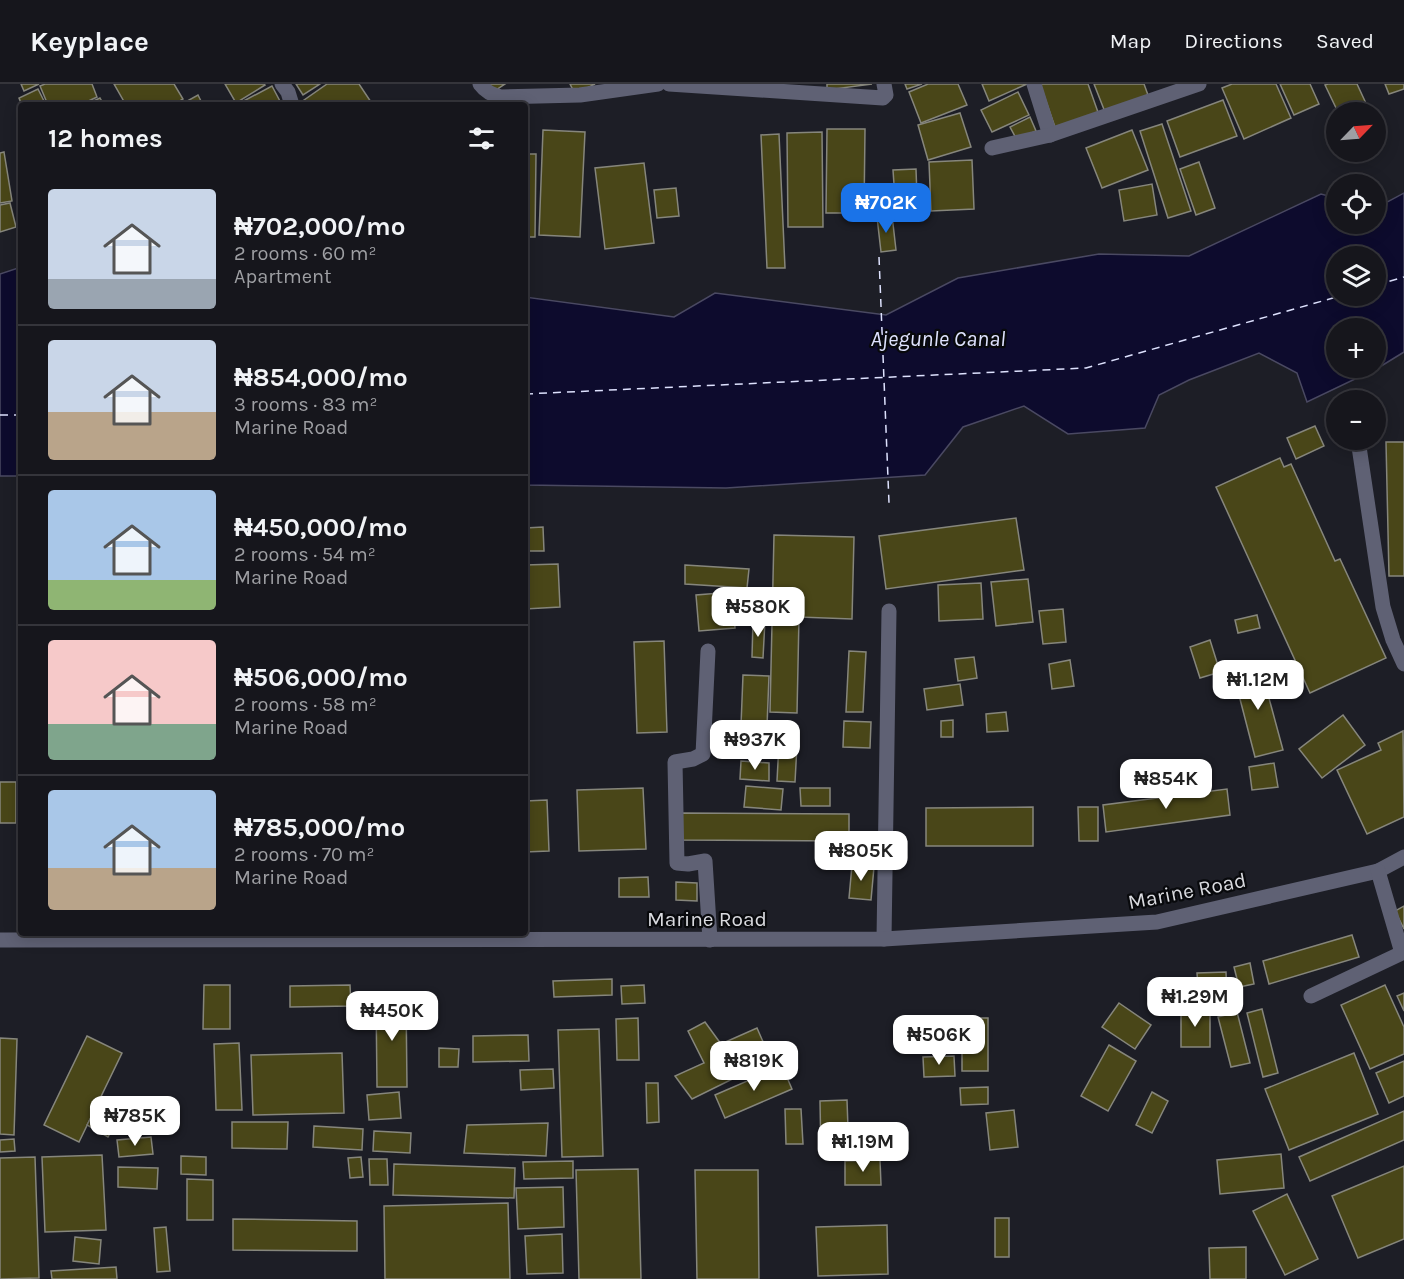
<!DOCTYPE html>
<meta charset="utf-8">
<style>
:root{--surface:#16161c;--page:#232329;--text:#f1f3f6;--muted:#9e9fa3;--line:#35353b;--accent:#1a73e8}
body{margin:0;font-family:Karla,sans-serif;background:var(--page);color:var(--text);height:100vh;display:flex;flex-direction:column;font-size:22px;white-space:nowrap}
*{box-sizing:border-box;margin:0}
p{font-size:20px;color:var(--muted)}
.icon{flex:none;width:33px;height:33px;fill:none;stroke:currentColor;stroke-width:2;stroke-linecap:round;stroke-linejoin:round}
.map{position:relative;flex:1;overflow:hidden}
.panel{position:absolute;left:18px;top:18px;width:510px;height:834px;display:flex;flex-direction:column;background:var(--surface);border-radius:6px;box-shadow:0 3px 15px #0003,0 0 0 2px var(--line)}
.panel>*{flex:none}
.needle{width:39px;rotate:65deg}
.buttons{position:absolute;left:1326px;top:18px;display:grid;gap:12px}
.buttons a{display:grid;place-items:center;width:60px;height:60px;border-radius:50%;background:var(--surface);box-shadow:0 3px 15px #0003,0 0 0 2px var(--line);font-size:30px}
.price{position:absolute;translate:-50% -51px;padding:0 14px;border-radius:12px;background:#fff;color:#222;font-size:20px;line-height:39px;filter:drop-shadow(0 2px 3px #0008)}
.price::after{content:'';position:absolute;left:50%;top:36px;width:18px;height:14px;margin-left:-9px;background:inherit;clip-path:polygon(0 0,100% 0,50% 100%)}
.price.selected{background:var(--accent);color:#fff}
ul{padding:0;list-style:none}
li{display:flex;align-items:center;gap:18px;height:150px;padding:0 30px}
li+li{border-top:2px solid var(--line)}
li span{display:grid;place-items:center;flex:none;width:168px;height:120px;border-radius:6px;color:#555}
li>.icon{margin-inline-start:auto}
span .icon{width:72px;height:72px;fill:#fffc;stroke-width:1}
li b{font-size:26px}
h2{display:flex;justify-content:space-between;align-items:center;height:72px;padding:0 30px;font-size:26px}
header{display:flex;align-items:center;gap:36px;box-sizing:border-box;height:84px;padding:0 30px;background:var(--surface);border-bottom:2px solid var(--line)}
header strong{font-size:28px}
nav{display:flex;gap:33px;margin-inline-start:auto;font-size:21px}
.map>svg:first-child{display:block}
</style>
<header>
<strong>Keyplace</strong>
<nav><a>Map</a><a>Directions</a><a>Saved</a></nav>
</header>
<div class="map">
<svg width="1404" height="1195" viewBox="0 0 1404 1195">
<rect width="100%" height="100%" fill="#1d1e26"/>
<g fill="#0d0b2d" stroke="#4a4962" stroke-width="1.5" fill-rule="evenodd">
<path d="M1404 109V268L1378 284 1307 318 1297 289 1259 269 1189 296 1159 311 1145 344 1068 350 1024 322 963 343 925 391 726 404 525 401V213L674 233 715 209 886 231 958 194 1099 170 1189 172 1321 110 1336 114V140H1376V124ZM1336 172H1376V212H1336ZM1336 244H1376V284H1336Z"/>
<polygon points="21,183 21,392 0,392 0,190"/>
</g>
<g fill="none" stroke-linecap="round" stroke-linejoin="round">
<g stroke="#dee2fe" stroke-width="1.5" stroke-dasharray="8 6" stroke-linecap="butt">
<polyline points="879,173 889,419"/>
<polyline points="1376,201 1404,193"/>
<polyline points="525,310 1086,284 1340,212"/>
<polyline points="0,331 21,331"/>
</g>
</g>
<g fill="#494618" stroke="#86867c" stroke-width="1.5">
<polygon points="21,0 39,0 24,7"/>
<polygon points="45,0 92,0 97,13 80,21 48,21 40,2"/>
<polygon points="114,0 174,0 183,15 173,21 126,21"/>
<polygon points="225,0 264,0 265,1 236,19"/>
<polygon points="296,0 320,0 303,11"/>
<polygon points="327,0 359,0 373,21 297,21"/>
<polygon points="488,0 505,0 493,8"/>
<polygon points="570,0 595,0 575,10"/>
<polygon points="827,0 872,0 827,6"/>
<polygon points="905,0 922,0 907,5"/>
<polygon points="928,0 958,0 967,21 921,39 909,8"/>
<polygon points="982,0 1027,0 989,17"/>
<polygon points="1040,0 1088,0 1099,31 1056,46"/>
<polygon points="1094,0 1144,0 1148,11 1105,28"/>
<polygon points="1232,0 1276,0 1291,34 1244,55 1222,4"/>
<polygon points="1280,0 1310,0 1319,20 1294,31"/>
<polygon points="1328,0 1357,0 1370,28 1338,28 1325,1"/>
<polygon points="1385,0 1404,0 1404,5 1389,10"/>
<polygon points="272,2 282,21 238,21 238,20"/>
<polygon points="38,5 46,21 22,21 19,14"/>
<polygon points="1018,8 1029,31 992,48 981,26"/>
<polygon points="198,11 203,21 180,21"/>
<polygon points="100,14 104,21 85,21"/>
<polygon points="1223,16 1237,52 1180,73 1167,37"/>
<polygon points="960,29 971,63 928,76 918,41"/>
<polygon points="1030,33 1036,47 1017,56 1010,43"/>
<polygon points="1162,40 1191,127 1168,134 1140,47"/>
<polygon points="827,45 865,45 864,129 826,129"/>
<polygon points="543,46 585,48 580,153 539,151"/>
<polygon points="1132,46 1148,86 1102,104 1086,64"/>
<polygon points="822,48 823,143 788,143 787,49"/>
<polygon points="779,50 785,184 767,184 761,51"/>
<polygon points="4,68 12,117 0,119 0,69"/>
<polygon points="525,70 536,70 535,153 525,153"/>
<polygon points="972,76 974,125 931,127 929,78"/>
<polygon points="1199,78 1215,124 1196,131 1180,85"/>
<polygon points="644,79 654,159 605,165 595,84"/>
<polygon points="916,85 917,113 895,115 893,86"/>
<polygon points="1152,100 1157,131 1124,137 1119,106"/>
<polygon points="676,104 679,132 657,134 654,106"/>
<polygon points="17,109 21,109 21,134"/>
<polygon points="10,119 16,143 0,148 0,121"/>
<polygon points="892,131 896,166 881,168 877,133"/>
<polygon points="1315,342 1324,362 1296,375 1287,354"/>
<polygon points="1386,358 1404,358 1404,492 1389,492"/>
<polygon points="1280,374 1284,383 1291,380 1335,477 1340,475 1386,574 1310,609 1216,403"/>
<polygon points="1016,434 1024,486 886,505 879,452"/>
<polygon points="543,443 544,467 525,467 525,444"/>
<polygon points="774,451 854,453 852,535 799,533 797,629 770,628"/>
<polygon points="558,480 560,523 525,525 525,481"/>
<polygon points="685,481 749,485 747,504 685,500"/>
<polygon points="1028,495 1033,538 996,542 991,498"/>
<polygon points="981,499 983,535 939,537 938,501"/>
<polygon points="733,508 735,544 699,547 696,511"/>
<polygon points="1063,525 1066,558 1043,560 1039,527"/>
<polygon points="1257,531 1260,544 1238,549 1235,536"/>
<polygon points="753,536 765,536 763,574 752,573"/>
<polygon points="1210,556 1220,588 1200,594 1190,563"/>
<polygon points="664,557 667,648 637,649 634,558"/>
<polygon points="849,567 866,568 863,628 846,628"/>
<polygon points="974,573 977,594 958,597 955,575"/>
<polygon points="1070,576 1074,602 1052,605 1049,580"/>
<polygon points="1260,581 1283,666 1255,673 1233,588"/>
<polygon points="743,591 769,592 767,642 741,641"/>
<polygon points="960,600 963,621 927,626 924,605"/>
<polygon points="1006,628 1008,647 987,648 986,630"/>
<polygon points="1343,631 1365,661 1322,694 1299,665"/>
<polygon points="953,636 953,653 941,653 941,637"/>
<polygon points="844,637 871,638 870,664 843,663"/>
<polygon points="1403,647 1404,733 1367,750 1337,686 1381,666 1378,659"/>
<polygon points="742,652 773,653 772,673 742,671"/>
<polygon points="779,659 797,661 795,698 777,697"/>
<polygon points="741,677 769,679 769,697 740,695"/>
<polygon points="1274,679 1278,703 1252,706 1249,683"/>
<polygon points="1190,683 1193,701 1152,707 1149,689"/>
<rect x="0" y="698" width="16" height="41"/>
<polygon points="746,702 783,705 781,726 744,723"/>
<polygon points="643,704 646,765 579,767 577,706"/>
<polygon points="800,704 830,704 830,722 801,722"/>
<polygon points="1227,705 1230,731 1106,748 1103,721"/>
<polygon points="547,716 549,767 525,768 525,717"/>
<polygon points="1033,723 1033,762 926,762 926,724"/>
<polygon points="1078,723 1098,723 1098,757 1079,757"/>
<polygon points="681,729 849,730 849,757 681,756"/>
<polygon points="852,781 874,783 871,816 849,814"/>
<polygon points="648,793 649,813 619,813 619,794"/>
<polygon points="676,798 697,799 697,817 676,816"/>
<polygon points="1404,822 1404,845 1395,827"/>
<polygon points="1352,851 1359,873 1269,900 1263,877"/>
<polygon points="1250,879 1254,900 1239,903 1234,883"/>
<polygon points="1226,888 1227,914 1199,916 1197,889"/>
<polygon points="612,895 612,911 554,913 553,897"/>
<polygon points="204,901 230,901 230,945 203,945"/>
<polygon points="350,901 351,922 290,923 290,902"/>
<polygon points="644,901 645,919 622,920 621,902"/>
<polygon points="1385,901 1404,943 1404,970 1370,985 1341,921"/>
<polygon points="1404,909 1404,927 1397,912"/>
<polygon points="376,913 406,913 407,1003 377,1003"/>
<polygon points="1119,919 1151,941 1135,965 1102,943"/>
<polygon points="1181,925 1210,926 1210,963 1181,963"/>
<polygon points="1262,925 1278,989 1263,993 1247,929"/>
<polygon points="1237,928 1250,979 1231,983 1218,933"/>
<polygon points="638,934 639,976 617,976 616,935"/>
<rect x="962" y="934" width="26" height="53"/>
<polygon points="705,938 721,960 757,944 771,976 692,1015 675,992 704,979 688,947"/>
<polygon points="599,945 603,1072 562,1073 558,946"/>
<polygon points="528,951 529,977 473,978 473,952"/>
<polygon points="87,952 122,969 79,1058 44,1041"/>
<polygon points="0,954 17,955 14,1051 0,1050"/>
<polygon points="239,959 242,1026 216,1026 214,960"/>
<polygon points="1109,961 1136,977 1108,1027 1081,1012"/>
<polygon points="439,964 459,965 458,983 439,983"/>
<polygon points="342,969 344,1029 253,1031 251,971"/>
<polygon points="1354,969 1378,1030 1289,1066 1265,1005"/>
<polygon points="954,972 955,992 924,993 923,973"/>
<polygon points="1404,977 1404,1012 1389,1019 1376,989"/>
<polygon points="782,982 792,1005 725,1034 715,1011"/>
<polygon points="553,985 554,1004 521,1006 520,986"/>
<polygon points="646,999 658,999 659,1038 647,1039"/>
<polygon points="988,1003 988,1020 961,1021 960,1004"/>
<polygon points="399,1008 401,1034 369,1036 367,1011"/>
<polygon points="1152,1008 1168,1017 1152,1049 1136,1041"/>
<polygon points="847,1016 849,1072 821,1072 820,1017"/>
<polygon points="99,1019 120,1031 108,1053 87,1041"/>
<polygon points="785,1025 801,1025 803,1060 786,1060"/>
<polygon points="1014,1026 1018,1063 990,1066 986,1029"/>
<polygon points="1404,1027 1404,1056 1310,1097 1299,1073"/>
<polygon points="232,1038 288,1038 287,1065 232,1064"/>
<polygon points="548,1039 546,1072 464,1069 467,1041"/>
<polygon points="314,1042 363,1045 362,1066 313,1063"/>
<polygon points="374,1047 411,1049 410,1069 373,1067"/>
<polygon points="151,1053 153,1070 119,1073 117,1056"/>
<polygon points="14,1055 15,1067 0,1068 0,1056"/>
<polygon points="1281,1070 1284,1104 1220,1110 1217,1076"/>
<polygon points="102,1071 106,1146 45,1148 42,1073"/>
<polygon points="181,1072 206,1073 206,1091 181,1090"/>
<polygon points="35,1073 39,1194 0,1195 0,1074"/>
<polygon points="361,1073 363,1093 350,1094 348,1074"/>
<polygon points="369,1075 387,1075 388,1101 370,1101"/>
<polygon points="880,1076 881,1101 845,1101 845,1077"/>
<polygon points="573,1077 573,1094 524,1095 523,1078"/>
<polygon points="394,1080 515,1084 514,1114 393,1111"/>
<polygon points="1404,1082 1404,1155 1358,1174 1332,1112"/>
<polygon points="118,1083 158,1084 157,1105 118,1103"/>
<polygon points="638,1085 641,1195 579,1195 576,1086"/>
<polygon points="695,1086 758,1086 759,1195 697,1195"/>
<polygon points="187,1095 213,1096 213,1136 187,1136"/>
<polygon points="563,1103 564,1143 518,1145 516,1104"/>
<polygon points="1287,1110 1318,1175 1285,1191 1253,1127"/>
<polygon points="508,1119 510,1195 385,1195 384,1122"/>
<rect x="995" y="1134" width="14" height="39"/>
<polygon points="233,1135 357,1137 357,1167 233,1166"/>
<polygon points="887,1141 888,1190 818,1192 816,1143"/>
<polygon points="166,1143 170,1187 157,1188 154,1144"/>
<polygon points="562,1150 563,1189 527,1190 525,1152"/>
<polygon points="75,1153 101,1156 99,1180 73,1177"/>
<polygon points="1246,1163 1246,1195 1210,1195 1209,1164"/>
<polygon points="116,1183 117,1195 52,1195 51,1187"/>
</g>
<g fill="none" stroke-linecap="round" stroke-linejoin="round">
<g stroke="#5f6174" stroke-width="15">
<polyline points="282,0 288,8 292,21"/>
<path d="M480 0C486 8 492 11 501 13L580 11 658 0"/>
<polyline points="669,0 883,14 886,11 884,0"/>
<polyline points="1034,0 1050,51"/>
<polyline points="992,64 1050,51 1199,0"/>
<polyline points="1358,356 1383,523 1393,556 1404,580"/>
<polyline points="708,567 703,670 693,675 675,678 677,779 688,780 705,777 710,856"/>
<polyline points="884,855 889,527"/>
<polyline points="0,856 884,855 1157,838 1378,787 1404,773"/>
<polyline points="1311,912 1402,869 1378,787"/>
</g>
</g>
<g text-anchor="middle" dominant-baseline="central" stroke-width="4.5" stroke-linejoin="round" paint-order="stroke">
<g font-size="21" fill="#d9dadf" stroke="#08090c">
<text transform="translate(1187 807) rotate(-11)">Marine Road</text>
<text x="707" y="835">Marine Road</text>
</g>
<g font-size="22" font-style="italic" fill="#dee2fe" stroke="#08090c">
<text x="938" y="255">Ajegunle Canal</text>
</g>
</g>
</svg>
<div class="buttons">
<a><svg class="needle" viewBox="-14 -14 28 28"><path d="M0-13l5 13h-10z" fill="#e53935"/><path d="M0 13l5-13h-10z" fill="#9e9fa3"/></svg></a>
<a><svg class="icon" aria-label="locate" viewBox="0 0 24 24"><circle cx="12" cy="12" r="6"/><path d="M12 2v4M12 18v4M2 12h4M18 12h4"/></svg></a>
<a><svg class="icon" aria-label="layers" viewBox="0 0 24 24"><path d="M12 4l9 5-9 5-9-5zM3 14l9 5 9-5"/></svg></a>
<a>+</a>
<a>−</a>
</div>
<b class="price selected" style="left:886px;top:150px">₦702K</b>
<b class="price" style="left:758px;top:554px">₦580K</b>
<b class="price" style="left:1258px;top:627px">₦1.12M</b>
<b class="price" style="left:755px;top:687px">₦937K</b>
<b class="price" style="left:1166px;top:726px">₦854K</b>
<b class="price" style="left:861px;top:798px">₦805K</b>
<b class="price" style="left:1195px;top:944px">₦1.29M</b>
<b class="price" style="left:392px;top:958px">₦450K</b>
<b class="price" style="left:939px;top:982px">₦506K</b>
<b class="price" style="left:754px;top:1008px">₦819K</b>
<b class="price" style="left:135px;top:1063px">₦785K</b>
<b class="price" style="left:863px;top:1089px">₦1.19M</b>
<section class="panel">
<h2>12 homes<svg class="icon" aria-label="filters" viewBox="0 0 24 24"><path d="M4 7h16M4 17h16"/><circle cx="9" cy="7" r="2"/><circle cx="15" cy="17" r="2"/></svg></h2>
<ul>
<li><span style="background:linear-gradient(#c9d6e8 75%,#9aa5b1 0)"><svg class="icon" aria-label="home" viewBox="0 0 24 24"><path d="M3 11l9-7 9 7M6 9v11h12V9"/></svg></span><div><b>₦702,000/mo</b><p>2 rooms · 60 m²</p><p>Apartment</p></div></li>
<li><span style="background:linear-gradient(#c9d6e8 60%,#b9a48a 0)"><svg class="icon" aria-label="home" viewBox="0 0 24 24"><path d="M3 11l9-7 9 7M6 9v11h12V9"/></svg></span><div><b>₦854,000/mo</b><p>3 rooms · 83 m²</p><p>Marine Road</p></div></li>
<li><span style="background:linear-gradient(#a9c7e8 75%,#8fb573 0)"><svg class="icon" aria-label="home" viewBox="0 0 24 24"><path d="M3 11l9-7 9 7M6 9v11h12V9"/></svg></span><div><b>₦450,000/mo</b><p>2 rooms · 54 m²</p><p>Marine Road</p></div></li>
<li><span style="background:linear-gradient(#f6c9c9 70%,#7fa58c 0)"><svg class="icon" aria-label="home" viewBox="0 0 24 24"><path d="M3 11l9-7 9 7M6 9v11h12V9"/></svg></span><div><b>₦506,000/mo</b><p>2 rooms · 58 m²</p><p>Marine Road</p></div></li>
<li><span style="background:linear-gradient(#a9c7e8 65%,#b9a48a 0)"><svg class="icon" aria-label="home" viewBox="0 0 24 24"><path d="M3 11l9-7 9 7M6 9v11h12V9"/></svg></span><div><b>₦785,000/mo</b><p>2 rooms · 70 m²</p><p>Marine Road</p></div></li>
</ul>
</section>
</div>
